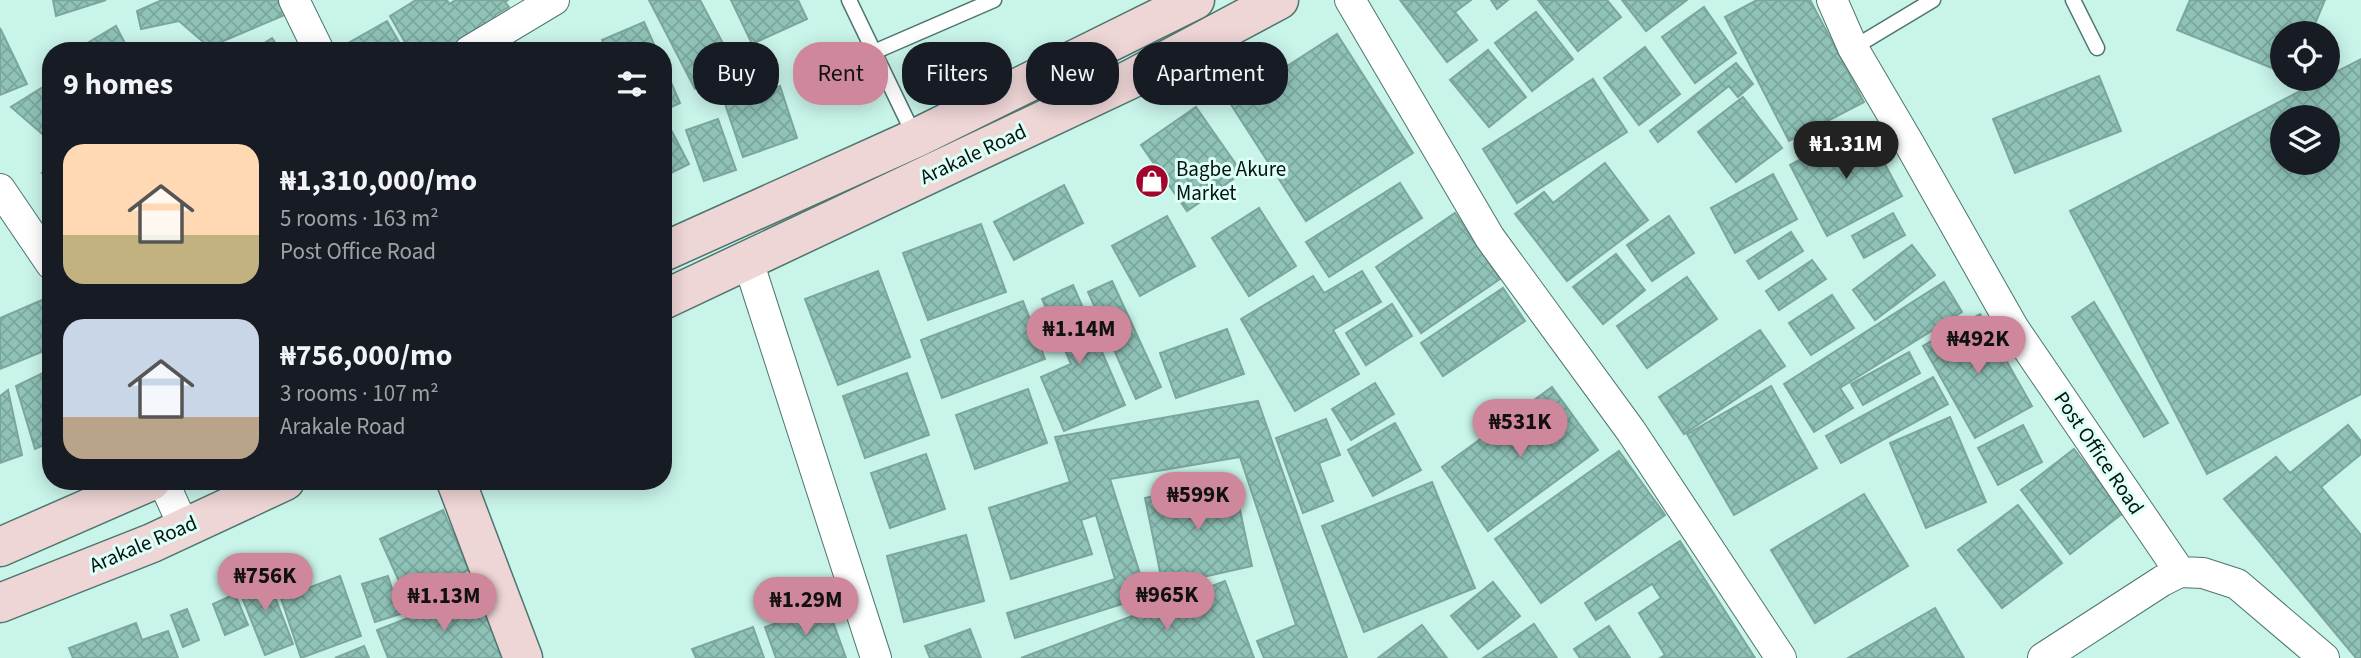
<!DOCTYPE html>
<meta charset="utf-8">
<style>
:root{--surface:#171b24;--page:#242831;--text:#f1f3f6;--muted:#9ea1a6;--accent:#ce879b}
body{margin:0;font-family:"Source Sans 3",sans-serif;background:var(--page);color:var(--text);height:100vh;display:flex;flex-direction:column;font-size:26px;white-space:nowrap}
*{box-sizing:border-box;margin:0}
p{font-size:23px;color:var(--muted)}
.icon{flex:none;width:38px;height:38px;fill:none;stroke:currentColor;stroke-width:2;stroke-linecap:round;stroke-linejoin:round}
.map{position:relative;flex:1;overflow:hidden}
.panel{position:absolute;left:42px;top:42px;width:630px;height:448px;display:flex;flex-direction:column;background:var(--surface);border-radius:28px;box-shadow:0 4px 18px #0003}
.panel>*{flex:none}
.top-card{position:absolute;left:693px;top:42px;width:665px;height:63px;display:flex;gap:14px}
.tools{position:absolute;left:2270px;top:21px;display:grid;gap:14px}
.tools a{display:grid;place-items:center;width:70px;height:70px;border-radius:50%;background:var(--surface);box-shadow:0 4px 18px #0003;font-size:35px}
.price{position:absolute;translate:-50% -60px;padding:0 16px;border-radius:24px;background:var(--accent);color:#111;font-size:23px;line-height:46px;filter:drop-shadow(0 2px 4px #0008)}
.price::after{content:'';position:absolute;left:50%;top:42px;width:21px;height:16px;margin-left:-10px;background:inherit;clip-path:polygon(0 0,100% 0,50% 100%)}
.price.current{background:#222;color:#fff}
ul{padding:0;list-style:none}
li{display:flex;align-items:center;gap:21px;height:175px;padding:0 21px}
li span{display:grid;place-items:center;flex:none;width:196px;height:140px;border-radius:21px;color:#555}
li>.icon{margin-inline-start:auto}
span .icon{width:84px;height:84px;fill:#fffc;stroke-width:1}
li b{font-size:30px}
h2{display:flex;justify-content:space-between;align-items:center;height:84px;padding:0 21px;font-size:30px}
.chip{padding:0 24px;border-radius:28px;background:var(--surface);box-shadow:0 4px 18px #0003;font-size:24px;line-height:63px}
.chip.current{background:var(--accent);color:#111}
.map>svg:first-child{display:block}
</style>
<div class="map">
<svg width="2361" height="658" viewBox="0 0 2361 658">
<defs>
<pattern id="building-cross-hatch" width="8" height="8" patternUnits="userSpaceOnUse" patternTransform="scale(1.75)"><rect width="8" height="8" fill="#8fc3b8"/><path d="M0 0l8 8M0 8l8-8" fill="none" stroke="#7aa79d"/></pattern>
</defs>
<rect width="100%" height="100%" fill="#c9f4ea"/>
<g fill="url(#building-cross-hatch)" stroke="#7ca59c" stroke-width="2" fill-rule="evenodd">
<polygon points="53,0 106,0 56,16"/>
<polygon points="162,0 280,0 292,12 209,47 179,21 141,29 137,11"/>
<polygon points="416,0 447,0 449,4 456,0 508,0 505,2 509,7 495,15 500,25 458,51 410,51 390,16"/>
<polygon points="649,0 700,0 736,68 695,89"/>
<polygon points="731,0 798,0 807,19 752,44"/>
<polygon points="1400,0 1471,0 1455,12 1477,40 1447,62"/>
<polygon points="1491,0 1508,0 1497,9"/>
<polygon points="1538,0 1607,0 1621,17 1578,51"/>
<polygon points="1622,0 1687,0 1646,31"/>
<polygon points="1757,0 1810,0 1864,102 1789,141 1725,17"/>
<polygon points="2190,0 2325,0 2311,33 2282,33 2282,72 2177,30"/>
<polygon points="1704,7 1736,53 1695,83 1662,37"/>
<polygon points="1536,12 1573,59 1532,91 1495,43"/>
<polygon points="387,21 404,51 348,51 345,45"/>
<polygon points="644,22 657,51 607,51 602,40"/>
<polygon points="116,26 129,51 74,51"/>
<polygon points="0,28 27,84 0,95"/>
<polygon points="1337,34 1413,153 1306,221 1230,103"/>
<polygon points="272,38 281,51 252,51"/>
<polygon points="1645,47 1680,94 1639,125 1604,78"/>
<polygon points="1488,50 1526,97 1489,127 1450,80"/>
<path d="M2361 59V394L2207 474 2070 211 2323 79H2328V76ZM2282 117H2328V163H2282Z"/>
<polygon points="1736,63 1753,84 1738,97 1729,86 1658,142 1650,131"/>
<polygon points="663,64 680,103 663,111"/>
<polygon points="2099,76 2121,131 2015,173 1993,119"/>
<polygon points="1593,79 1627,132 1517,203 1483,149"/>
<polygon points="51,82 51,137 48,139 11,107"/>
<polygon points="780,86 797,138 743,157 725,104"/>
<polygon points="1743,97 1782,148 1736,182 1698,132"/>
<polygon points="1196,107 1242,173 1187,211 1141,145"/>
<polygon points="718,119 736,170 704,181 686,130"/>
<polygon points="1864,125 1902,196 1827,236 1790,165"/>
<polygon points="669,126 689,164 663,177 663,129"/>
<polygon points="1605,163 1648,220 1567,281 1515,214 1544,192 1553,203"/>
<polygon points="51,169 51,185 42,173"/>
<polygon points="1773,174 1797,219 1735,253 1711,208"/>
<polygon points="1400,183 1422,218 1329,277 1306,242"/>
<polygon points="1064,185 1083,223 1014,260 994,222"/>
<polygon points="1259,208 1296,266 1249,296 1212,238"/>
<polygon points="1455,213 1500,279 1421,333 1376,267"/>
<polygon points="1893,213 1905,235 1864,258 1852,236"/>
<polygon points="1167,216 1195,266 1140,296 1112,246"/>
<polygon points="1669,216 1694,253 1652,281 1627,245"/>
<polygon points="981,224 1006,292 928,320 903,253"/>
<polygon points="1791,232 1803,251 1759,279 1747,261"/>
<polygon points="1912,245 1935,275 1875,320 1853,290"/>
<polygon points="1616,254 1645,290 1603,324 1573,287"/>
<polygon points="1812,260 1826,279 1779,310 1766,291"/>
<polygon points="878,271 910,357 838,385 805,299"/>
<polygon points="1362,271 1381,302 1333,330 1359,374 1295,411 1241,319 1313,276 1324,293"/>
<polygon points="1687,277 1717,319 1647,368 1617,326"/>
<polygon points="1112,281 1161,387 1136,399 1088,292"/>
<polygon points="1944,282 1962,312 1840,388 1853,408 1814,432 1784,384"/>
<polygon points="1073,285 1125,405 1064,431 1041,377 1071,364 1042,299"/>
<polygon points="1503,288 1525,321 1443,376 1421,343"/>
<polygon points="1832,295 1854,328 1811,355 1789,323"/>
<polygon points="49,297 51,348 0,369 0,318"/>
<polygon points="1023,301 1045,359 942,398 921,340"/>
<polygon points="2094,302 2168,423 2144,437 2072,317"/>
<polygon points="1392,304 1412,336 1366,365 1346,333"/>
<polygon points="1980,314 2032,406 1975,438 1923,346"/>
<polygon points="1227,329 1244,374 1176,398 1160,353"/>
<polygon points="1760,330 1785,366 1684,434 1659,397"/>
<polygon points="1909,352 1920,373 1863,405 1851,384"/>
<polygon points="51,369 51,442 35,449 16,386"/>
<polygon points="907,373 929,435 865,458 843,396"/>
<polygon points="1933,377 1948,404 1841,463 1826,436"/>
<polygon points="1375,383 1394,414 1351,440 1332,409"/>
<polygon points="1771,386 1817,468 1734,515 1687,434"/>
<polygon points="1552,387 1598,450 1488,531 1442,467"/>
<polygon points="1028,389 1047,443 975,469 956,415"/>
<polygon points="8,390 22,455 0,463 0,396"/>
<polygon points="1258,401 1347,658 1264,658 1257,641 1296,625 1240,457 1110,479 1147,596 1015,638 1007,613 1115,579 1096,515 1081,520 1092,554 1011,579 989,508 1070,482 1055,437"/>
<polygon points="1950,417 1986,502 1926,528 1890,443"/>
<polygon points="1326,419 1340,455 1319,463 1333,501 1303,513 1276,438"/>
<polygon points="1395,423 1421,470 1373,496 1348,450"/>
<polygon points="2023,425 2042,462 1998,485 1978,448"/>
<polygon points="2348,425 2361,441 2361,454 2321,487 2361,535 2361,658 2356,658 2224,499 2276,457 2290,473"/>
<polygon points="2074,449 2123,513 2070,554 2021,490"/>
<polygon points="1619,451 1665,515 1541,603 1495,539"/>
<polygon points="926,454 945,509 890,528 871,473"/>
<polygon points="1233,478 1252,566 1163,586 1145,498"/>
<polygon points="1432,482 1475,588 1364,632 1322,526"/>
<polygon points="1864,494 1908,566 1815,623 1771,550"/>
<polygon points="2018,505 2062,563 2002,608 1958,550"/>
<polygon points="443,510 469,570 407,599 380,539"/>
<polygon points="966,535 984,601 904,622 887,556"/>
<polygon points="1680,541 1755,658 1660,658 1665,655 1639,613 1661,598 1652,584 1596,620 1585,603"/>
<polygon points="265,571 293,644 265,655 236,582"/>
<polygon points="340,576 361,636 301,658 281,598"/>
<polygon points="388,576 400,614 375,622 362,584"/>
<polygon points="1225,581 1254,658 1021,658"/>
<polygon points="1493,582 1520,616 1478,649 1451,616"/>
<polygon points="477,591 504,658 388,658 377,630"/>
<polygon points="235,594 248,625 225,635 213,604"/>
<polygon points="827,605 846,658 776,658 765,627"/>
<polygon points="1935,608 1964,658 1848,658"/>
<polygon points="187,609 199,640 183,647 171,615"/>
<polygon points="136,623 142,640 168,631 178,658 73,658 69,648"/>
<polygon points="1534,624 1557,658 1483,658"/>
<polygon points="1422,625 1447,658 1378,658"/>
<polygon points="1609,626 1630,658 1580,658 1574,649"/>
<polygon points="753,627 764,658 696,658 692,649"/>
<polygon points="970,629 981,658 930,658 925,646"/>
<polygon points="364,646 369,658 335,658"/>
</g>
<g fill="none" stroke-linecap="round" stroke-linejoin="round">
<g stroke="#4e756d" stroke-width="17">
<g id="lane">
<polyline points="849,0 915,137"/>
<polyline points="2073,0 2097,48"/>
<polyline points="1853,48 1933,0"/>
<polyline points="874,52 994,0"/>
</g>
</g>
<g stroke="#4e756d" stroke-width="32">
<g id="street">
<polyline points="294,0 319,51"/>
<polyline points="1350,0 1490,238 1631,431 1781,658"/>
<polyline points="1832,0 1853,48 1910,145 2013,327 2180,572 2203,573 2237,584 2324,658"/>
<polyline points="469,51 554,0"/>
<polyline points="0,189 51,264"/>
<polyline points="748,261 876,658"/>
<polyline points="163,481 184,527"/>
<polyline points="2043,658 2162,581 2180,572"/>
</g>
</g>
<g stroke="#4e756d" stroke-width="41">
<g id="secondary">
<polyline points="663,252 916,138 1195,0"/>
<polyline points="663,300 1131,79 1279,0"/>
<polyline points="456,481 523,658"/>
<polyline points="0,547 151,481"/>
<polyline points="0,603 152,543 285,481"/>
</g>
</g>
<use href="#lane" stroke="#fff" stroke-width="14"/>
<use href="#street" stroke="#fff" stroke-width="30"/>
<use href="#secondary" stroke="#eed5d6" stroke-width="38"/>
</g>
<defs>
<g id="shop-disc" transform="scale(1.75)"><circle r="9.5" fill="#a3042b" stroke="#ddfff7"/><path d="M-5-2.5h2.3a2.7 3.5 0 0 1 5.4 0H5L5.5 6h-11ZM-1.5-2.5h3a1.5 2.3 0 0 0-3 0Z" fill="#fff"/></g>
</defs>
<g fill-rule="evenodd">
<use href="#shop-disc" x="1152" y="181"/>
</g>
<g text-anchor="middle" dominant-baseline="central" stroke-width="6" stroke-linejoin="round" paint-order="stroke">
<g font-size="21" fill="#041310" stroke="#ddfff7">
<text transform="translate(973 154) rotate(-25)">Arakale Road</text>
<text transform="translate(2099 453) rotate(56)">Post Office Road</text>
<text transform="translate(143 544) rotate(-23)">Arakale Road</text>
</g>
<g font-size="21" fill="#041310" stroke="#ddfff7" text-anchor="start">
<text x="1176" y="169">Bagbe Akure<tspan x="1176" dy="24">Market</tspan></text>
</g>
</g>
</svg>
<div class="tools">
<a><svg class="icon" aria-label="locate" viewBox="0 0 24 24"><circle cx="12" cy="12" r="6"/><path d="M12 2v4M12 18v4M2 12h4M18 12h4"/></svg></a>
<a><svg class="icon" aria-label="layers" viewBox="0 0 24 24"><path d="M12 4l9 5-9 5-9-5zM3 14l9 5 9-5"/></svg></a>
</div>
<b class="price current" style="left:1846px;top:181px">₦1.31M</b>
<b class="price" style="left:1079px;top:366px">₦1.14M</b>
<b class="price" style="left:1978px;top:376px">₦492K</b>
<b class="price" style="left:1520px;top:459px">₦531K</b>
<b class="price" style="left:1198px;top:532px">₦599K</b>
<b class="price" style="left:265px;top:613px">₦756K</b>
<b class="price" style="left:1167px;top:632px">₦965K</b>
<b class="price" style="left:444px;top:633px">₦1.13M</b>
<b class="price" style="left:806px;top:637px">₦1.29M</b>
<div class="top-card">
<a class="chip">Buy</a>
<a class="chip current">Rent</a>
<a class="chip">Filters</a>
<a class="chip">New</a>
<a class="chip">Apartment</a>
</div>
<section class="panel">
<h2>9 homes<svg class="icon" aria-label="filters" viewBox="0 0 24 24"><path d="M4 7h16M4 17h16"/><circle cx="9" cy="7" r="2"/><circle cx="15" cy="17" r="2"/></svg></h2>
<ul>
<li><span style="background:linear-gradient(#ffd9b3 65%,#c2b280 0)"><svg class="icon" aria-label="home" viewBox="0 0 24 24"><path d="M3 11l9-7 9 7M6 9v11h12V9"/></svg></span><div><b>₦1,310,000/mo</b><p>5 rooms · 163 m²</p><p>Post Office Road</p></div></li>
<li><span style="background:linear-gradient(#c9d6e8 70%,#b9a48a 0)"><svg class="icon" aria-label="home" viewBox="0 0 24 24"><path d="M3 11l9-7 9 7M6 9v11h12V9"/></svg></span><div><b>₦756,000/mo</b><p>3 rooms · 107 m²</p><p>Arakale Road</p></div></li>
</ul>
</section>
</div>
